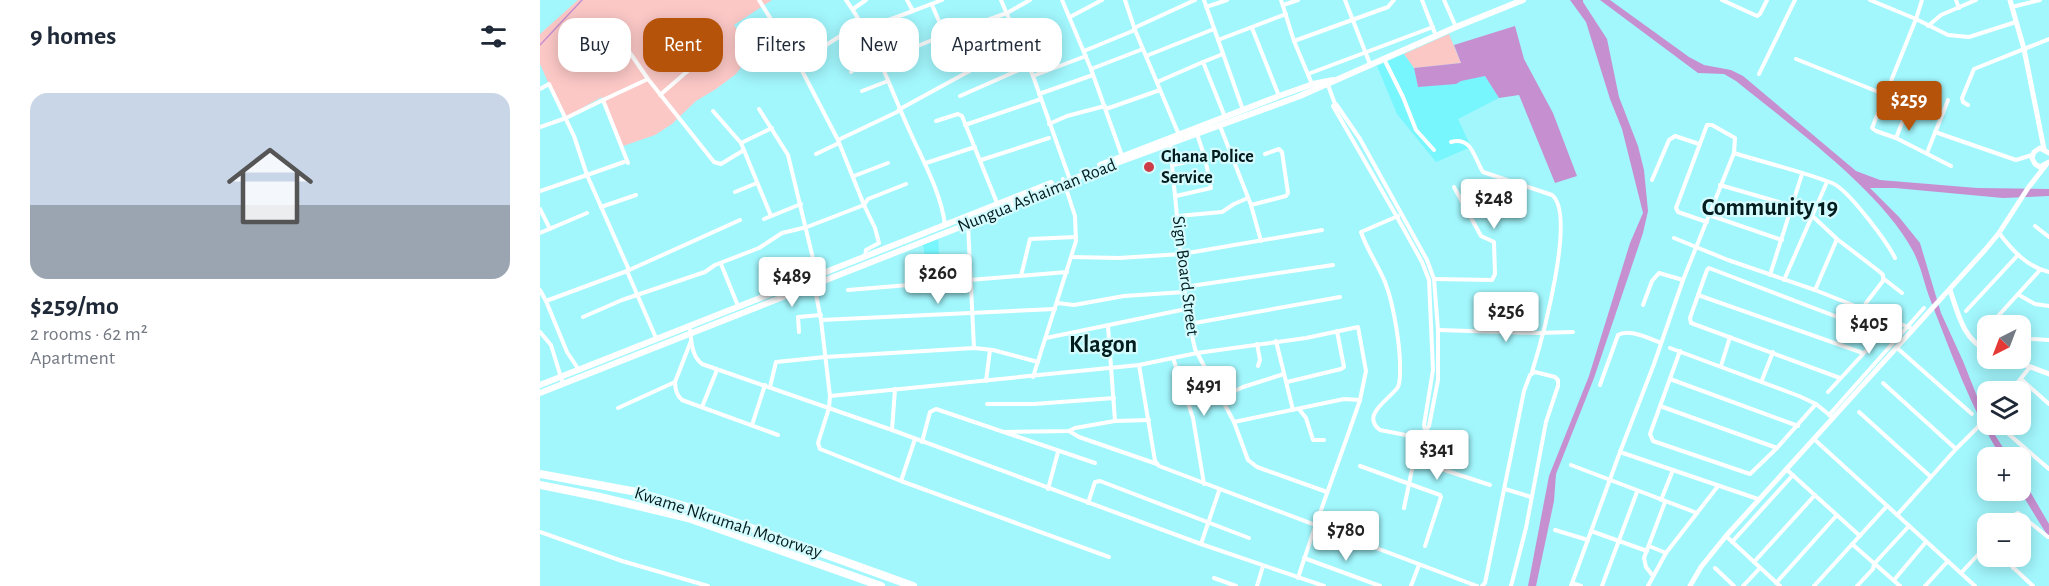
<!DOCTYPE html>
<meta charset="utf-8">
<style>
:root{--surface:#fff;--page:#f2f2f3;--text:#1f2937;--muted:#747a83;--line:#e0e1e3;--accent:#b45309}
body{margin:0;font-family:"Alegreya Sans",sans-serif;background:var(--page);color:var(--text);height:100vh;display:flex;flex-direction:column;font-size:22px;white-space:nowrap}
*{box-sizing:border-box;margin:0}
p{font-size:20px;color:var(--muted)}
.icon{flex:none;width:33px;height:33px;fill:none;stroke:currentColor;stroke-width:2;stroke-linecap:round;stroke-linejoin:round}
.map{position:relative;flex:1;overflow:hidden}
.drawer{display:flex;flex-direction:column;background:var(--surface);width:540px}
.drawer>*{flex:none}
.top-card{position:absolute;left:18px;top:18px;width:570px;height:54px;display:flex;gap:12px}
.needle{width:39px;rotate:222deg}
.tools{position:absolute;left:1437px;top:315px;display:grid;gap:12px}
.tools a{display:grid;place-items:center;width:54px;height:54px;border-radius:12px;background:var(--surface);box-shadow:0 3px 15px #0003;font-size:30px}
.price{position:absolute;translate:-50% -51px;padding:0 14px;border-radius:6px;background:#fff;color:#222;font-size:20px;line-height:39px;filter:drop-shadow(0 2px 3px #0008)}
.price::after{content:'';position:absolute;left:50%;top:36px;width:18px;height:14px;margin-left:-9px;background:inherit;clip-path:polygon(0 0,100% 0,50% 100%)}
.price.current{background:var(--accent);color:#fff}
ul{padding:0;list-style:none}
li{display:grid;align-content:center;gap:12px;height:318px;padding:0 30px}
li+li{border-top:2px solid var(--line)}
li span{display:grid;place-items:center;height:186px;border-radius:18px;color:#555}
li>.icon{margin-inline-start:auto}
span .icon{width:108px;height:108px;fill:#fffc;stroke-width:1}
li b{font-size:26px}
h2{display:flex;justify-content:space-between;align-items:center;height:72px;padding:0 30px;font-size:26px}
.tag{padding:0 21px;border-radius:18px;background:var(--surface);box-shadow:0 3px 15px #0003;font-size:21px;line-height:54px}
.tag.current{background:var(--accent);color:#fff}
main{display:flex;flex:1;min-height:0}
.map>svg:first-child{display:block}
</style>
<main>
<section class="drawer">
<h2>9 homes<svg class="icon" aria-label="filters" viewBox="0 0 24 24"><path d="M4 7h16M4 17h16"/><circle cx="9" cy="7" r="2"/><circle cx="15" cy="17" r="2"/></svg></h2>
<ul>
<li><span style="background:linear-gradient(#c9d6e8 60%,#9aa5b1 0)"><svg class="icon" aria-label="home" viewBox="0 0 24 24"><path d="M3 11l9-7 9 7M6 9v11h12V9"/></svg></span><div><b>$259/mo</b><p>2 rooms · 62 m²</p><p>Apartment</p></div></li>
</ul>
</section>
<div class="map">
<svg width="1509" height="586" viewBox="0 0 1509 586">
<rect width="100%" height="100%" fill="#a2f7fd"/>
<g fill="#77f6fe">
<polygon points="864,54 874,68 878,87 945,76 959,98 918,119 931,147 896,162 857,114 837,66"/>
<polygon points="398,237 401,280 388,281 383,244"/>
</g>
<g fill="#fbc8c6">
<polygon points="38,0 232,0 194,25 212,52 196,74 176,89 156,101 132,124 115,135 83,146 62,97 24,118 0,64 0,34"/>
<polygon points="909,34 921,63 874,68 864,54"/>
</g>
<g fill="#c68fd0">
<polygon points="1030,0 1043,0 1043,2 1067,39 1079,97 1098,146 1104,170 1108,211 1103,233 1054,378 1016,474 1014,501 996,586 988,586 1009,476 1049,376 1090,243 1103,213 1082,129 1070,99 1046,22"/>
<path d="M1060 0H1070L1149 57 1164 65 1191 70 1203 76 1316 171 1340 180 1437 188 1509 189V196L1463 198 1355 188H1330L1359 217 1380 243 1401 313 1423 361 1448 424 1469 457H1461C1431 408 1411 353 1390 299 1384 283 1381 266 1373 251 1340 189 1251 126 1196 81L1184 74 1158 73Z"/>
<polygon points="975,26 984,59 1013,113 1037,176 1015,183 979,95 959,98 945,76 921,81 916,84 878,87 874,68 921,63 914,45"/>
<polygon points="1481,476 1509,524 1509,538 1480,491"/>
</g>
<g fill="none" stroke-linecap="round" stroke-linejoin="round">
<polyline stroke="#c68fd0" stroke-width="1.5" points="0,45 42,0"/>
<g stroke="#fff" stroke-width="4">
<polyline points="219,0 258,63 298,140 324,205 335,228 339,243 326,250 325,256"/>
<path d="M306 0C335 40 350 89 371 134 384 163 401 193 405 225"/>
<polyline points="367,0 373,11 402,0"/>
<polyline points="461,0 493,76 529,177"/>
<polyline points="522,0 551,69 582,156"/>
<polyline points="585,0 595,30 639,135"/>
<polyline points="664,0 703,110"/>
<polyline points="741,0 754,41 772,84"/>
<polyline points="805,0 830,64"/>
<polyline points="882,0 896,36"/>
<polyline points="904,0 916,27"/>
<polyline points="1182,0 1217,16 1220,14 1227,0"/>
<polyline points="1330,0 1376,19 1408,35 1429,37 1476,22"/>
<polyline points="1382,0 1376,19 1332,128 1336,131 1356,138 1411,166"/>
<polyline points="1416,0 1419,8"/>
<polyline points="392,5 405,35"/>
<polyline points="743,5 758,0"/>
<polyline points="666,7 687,0"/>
<polyline points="1472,7 1500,0"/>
<polyline points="313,9 326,0"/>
<polyline points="530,17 562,0"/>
<polyline points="1388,26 1401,15 1436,0"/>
<polyline points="594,28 655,0"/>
<polyline points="712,28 739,96"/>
<polyline points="324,29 373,11"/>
<polyline points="79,37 108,79"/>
<polyline points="678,40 746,14"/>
<polyline points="754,41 848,7 854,0"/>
<polyline points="544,51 595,30"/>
<polyline points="606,56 674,29"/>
<polyline points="844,59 863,97 876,130 894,150"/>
<polyline points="1256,59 1346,95"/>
<polyline points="340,61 405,35 467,13 490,0"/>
<polyline points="663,62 683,54"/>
<path d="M258 63C268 57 277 57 285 49L286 45 321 23"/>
<polyline points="551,69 603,49"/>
<polyline points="311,72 336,54"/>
<polyline points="768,74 893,27"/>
<polyline points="1219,74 1255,0"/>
<polyline points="493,76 546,56"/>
<polyline points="617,82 663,62 685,117"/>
<polyline points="788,85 795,104"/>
<polyline points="0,89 9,84 34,136 47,175 0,191"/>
<polyline points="322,91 348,81"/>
<polyline points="499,94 553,75"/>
<polyline points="120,95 158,62"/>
<polyline points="420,96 488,66"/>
<polyline points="63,100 108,79 174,162 181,164 204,150"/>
<polyline points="1428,105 1423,102 1422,98 1434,69 1509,39"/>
<polyline points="219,109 248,155 277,275"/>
<polyline points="566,109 620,90"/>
<polyline points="173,111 201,143 231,216"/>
<polyline points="396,121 418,114 422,116 457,203"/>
<polyline points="509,124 527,116 565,106"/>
<polyline points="425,125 501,99"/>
<polyline points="680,126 711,205 721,241"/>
<polyline points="0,127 26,118 63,100 88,163"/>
<polyline points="1395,132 1476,160 1492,155"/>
<polyline points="1356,138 1377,84"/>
<polyline points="298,140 357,112 360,109 479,44"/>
<path d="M911 142C932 136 934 158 943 172L1012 195C1037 215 1001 343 992 372"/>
<polyline points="201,143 232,128"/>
<polyline points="630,144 646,309 655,349 694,422 708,460 717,467 787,492"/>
<polyline points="1387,153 1408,100"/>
<polyline points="276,154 299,143"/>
<polyline points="441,160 509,138"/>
<polyline points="84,162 47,175 89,270"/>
<polyline points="386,163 435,147"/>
<polyline points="633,165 665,158"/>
<polyline points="314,176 348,163"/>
<polyline points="1112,180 1129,140 1135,136 1159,144"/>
<polyline points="1180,185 1266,210 1297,239 1340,272 1343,275 1343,281 1326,303 1324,308"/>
<polyline points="195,192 217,183"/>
<polyline points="636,196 671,188 665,158 657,134"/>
<polyline points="711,205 746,196 748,193 742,152 739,149 725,154"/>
<polyline points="61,207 96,195"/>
<polyline points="0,209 10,229"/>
<polyline points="1169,215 1242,240"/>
<polyline points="638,216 682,212 694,204 708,198"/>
<path d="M858 216 821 232C827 250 838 265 845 282 854 305 861 349 860 373 860 378 860 382 858 387 850 399 820 415 840 430L881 438"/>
<polyline points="224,219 261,204"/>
<polyline points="1167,222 1138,212 1136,208 1167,125 1172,125 1195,138 1194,153"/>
<polyline points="428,224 434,348"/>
<polyline points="1495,226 1509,237"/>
<polyline points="0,233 47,213"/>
<path d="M1459 233C1472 250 1487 267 1509 272"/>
<polyline points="1134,238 1188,260 1275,290 1373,329"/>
<polyline points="532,257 579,258 642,254 782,230"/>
<polyline points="181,264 198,306"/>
<polyline points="87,271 116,338"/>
<polyline points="1230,275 1262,174"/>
<polyline points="481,276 490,239 536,237"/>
<polyline points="894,279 952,280 955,274 954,242 941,236 914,187"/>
<polyline points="1344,279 1362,293"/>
<polyline points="1244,280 1287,182"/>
<polyline points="274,284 281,320 290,396 289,408 278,443 280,449 361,481 569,557"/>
<polyline points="644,287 793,265"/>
<polyline points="0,290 6,301"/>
<polyline points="308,290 527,272"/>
<polyline points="1275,290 1297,239"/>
<polyline points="1158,295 1323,353"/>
<polyline points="1479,295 1495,304 1509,306"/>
<polyline points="517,303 534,305 584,296 645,292"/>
<polyline points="1103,305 1112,281 1119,273 1143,280"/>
<polyline points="1426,311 1478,255"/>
<polyline points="43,317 82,300 165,272 175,265 219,248 242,233 267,227 324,205 328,199 366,184"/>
<polyline points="281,320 515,309"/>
<polyline points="1454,321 1461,326"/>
<polyline points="649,324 800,297"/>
<path d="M149 325C152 338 150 355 162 364L352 430 661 544 784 586"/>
<polyline points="568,326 575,421"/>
<polyline points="1449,326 1500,270"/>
<polyline points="898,330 997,333 1033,332"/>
<polyline points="0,332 11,345 23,384"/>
<polyline points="259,332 258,317 281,315"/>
<polyline points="1480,335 1491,339 1509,340"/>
<polyline points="506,338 646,309"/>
<path d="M151 341 135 382C135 389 136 395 142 400L238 435"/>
<polyline points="736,341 753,410"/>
<polyline points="717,344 720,360 718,366"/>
<polyline points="1356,347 1432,414"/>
<polyline points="1130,348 1259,396 1276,404 1292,417"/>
<polyline points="1140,351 1110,434 1113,441 1210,474 1237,448 1276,404"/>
<polyline points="633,358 653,418 664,484"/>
<polyline points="599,365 615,461 619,466 937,586"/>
<polyline points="1181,366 1190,337"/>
<polyline points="39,370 27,352 6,301 87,271 200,220"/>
<polyline points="493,377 536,241 535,216 523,179"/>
<polyline points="1300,378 1151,323 1150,318 1167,270 1169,268 1342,334"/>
<polyline points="1130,379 1258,426"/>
<polyline points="1481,379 1509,404"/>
<polyline points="1222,380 1233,352"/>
<polyline points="446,381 450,350"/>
<polyline points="747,382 801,369 804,367 797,331"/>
<polyline points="1343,383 1416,449"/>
<path d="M1060 385 1078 335C1089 328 1110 339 1121 343"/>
<polyline points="230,387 236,362 285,357 434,348 453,350 498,362"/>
<polyline points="1288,392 1349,326"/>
<polyline points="1470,392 1490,367"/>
<polyline points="290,396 599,365 657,353 766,338 818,327 826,371 820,400"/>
<polyline points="680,398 703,387 744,374"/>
<polyline points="447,404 494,404 574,398"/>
<polyline points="1120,406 1237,448"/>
<polyline points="162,407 177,370"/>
<polyline points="78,408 135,382"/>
<polyline points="759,409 766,418 773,440 784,440"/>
<polyline points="1319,412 1391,477"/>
<polyline points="1289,415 1384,308"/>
<path d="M694 422 804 399 820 400C800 459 777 518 758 578"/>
<polyline points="1457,424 1509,469"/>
<polyline points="212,425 225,385"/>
<polyline points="352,430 355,389"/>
<polyline points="529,431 539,437 617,464"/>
<polyline points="464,432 529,431 535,428 575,421 609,420"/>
<polyline points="1274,439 1435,586"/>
<polyline points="382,442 390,412 396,409 555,463"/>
<path d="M1080 452 1114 364 1143 280 1194 153C1226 163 1261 171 1292 183 1308 189 1347 242 1355 258"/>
<polyline points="874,460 950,485"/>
<polyline points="1031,465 1157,513"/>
<polyline points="820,466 900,495 901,497 885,546"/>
<polyline points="1246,469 1320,536"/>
<polyline points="361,481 375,439"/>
<polyline points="508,489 518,452"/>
<polyline points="965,489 991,497"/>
<polyline points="1121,500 1133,470"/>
<polyline points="548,503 555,482 560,481 709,538"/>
<polyline points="864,508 874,460 881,438 889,426 898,380 898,330 894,279 887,260 820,139 796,104 793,106 857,217 882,262 889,280 893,370 884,425 885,430"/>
<polyline points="1357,515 1416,449 1448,417"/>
<polyline points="1465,524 1472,516 1478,513 1508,537"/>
<polyline points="1015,530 1048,540"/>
<polyline points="1051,531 1107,551"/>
<polyline points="0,532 82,561 168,586"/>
<polyline points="1186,536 1240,586"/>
<polyline points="1192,542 1253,475"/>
<polyline points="661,544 679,491"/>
<polyline points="1312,544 1360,586"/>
<polyline points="1109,546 1126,553"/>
<polyline points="1461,556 1493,586"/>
<polyline points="764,558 840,586"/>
<polyline points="1214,562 1275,495"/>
<polyline points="1175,568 1194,586"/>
<polyline points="1473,568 1484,552"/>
<polyline points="1421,573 1448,544"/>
<polyline points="1113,576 1106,567 1104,558 1125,502"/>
<polyline points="674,578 696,586"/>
<polyline points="1354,580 1386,542"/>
<polyline points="1032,583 1041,586"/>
<polyline points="1236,583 1297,515"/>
<polyline points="717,586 723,566"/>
<polyline points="871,586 879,565"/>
<polyline points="942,586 945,583 984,391 990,375 995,372 1015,377 1018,380 1018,386 1006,422 986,528 971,586"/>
<polyline points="1031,586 1080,452 1218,499"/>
<polyline points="1062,586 1097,492"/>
<polyline points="1108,586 1126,553 1178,486"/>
<polyline points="1203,586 1220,568"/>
<polyline points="1274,586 1347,506"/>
<polyline points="1317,586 1333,569 1334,564 1369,526"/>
<polyline points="1385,586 1408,561"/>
</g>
<g stroke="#fff" stroke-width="5">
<polyline points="1470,0 1484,49 1504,149"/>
<polyline points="1509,153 1500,148 1494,152 1492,158 1495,164 1500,167 1509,162"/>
<path d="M1410 290C1418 313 1423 340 1448 351"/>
<polyline points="1467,358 1509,374"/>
<polyline points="1150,586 1161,567 1186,536 1445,250 1459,233 1488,188 1506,165"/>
</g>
<g stroke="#fff" stroke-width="6">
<polyline points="560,165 739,96 773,84 793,80"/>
<polyline points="0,385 511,183"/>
<polyline points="0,393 428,224 530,180 760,96 916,27 983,0"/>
</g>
<g stroke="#fff" stroke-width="8">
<polyline points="0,474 97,492 175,515 373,586"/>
<polyline points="0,485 60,497 148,518 341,586"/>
</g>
</g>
<circle fill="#cc3c46" stroke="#d4fcff" stroke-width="2" cx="609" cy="167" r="6"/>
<g text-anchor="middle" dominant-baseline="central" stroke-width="4.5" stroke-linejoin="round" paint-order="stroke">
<g font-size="18" font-weight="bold" fill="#031c1e" stroke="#d4fcff" text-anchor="start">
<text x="621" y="157">Ghana Police<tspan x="621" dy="21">Service</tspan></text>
</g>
<g font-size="18" fill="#031c1e" stroke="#d4fcff">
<text transform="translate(497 196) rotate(-22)">Nungua Ashaiman Road</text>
<text transform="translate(645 276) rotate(83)">Sign Board Street</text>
<text transform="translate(188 523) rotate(18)">Kwame Nkrumah Motorway</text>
</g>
<g font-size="24" font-weight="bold" fill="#031c1e" stroke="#d4fcff">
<text x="1230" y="208">Community 19</text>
<text x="563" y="345">Klagon</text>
</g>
</g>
</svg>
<div class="tools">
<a><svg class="needle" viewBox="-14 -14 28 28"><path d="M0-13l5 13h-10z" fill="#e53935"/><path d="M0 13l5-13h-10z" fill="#747a83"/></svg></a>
<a><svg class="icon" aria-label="layers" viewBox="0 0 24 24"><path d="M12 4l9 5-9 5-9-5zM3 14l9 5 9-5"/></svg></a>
<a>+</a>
<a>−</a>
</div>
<b class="price current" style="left:1369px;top:132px">$259</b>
<b class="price" style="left:954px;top:230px">$248</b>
<b class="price" style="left:398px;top:305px">$260</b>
<b class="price" style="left:252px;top:308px">$489</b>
<b class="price" style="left:966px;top:343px">$256</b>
<b class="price" style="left:1329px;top:355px">$405</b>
<b class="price" style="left:664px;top:417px">$491</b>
<b class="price" style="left:897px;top:481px">$341</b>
<b class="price" style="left:806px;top:562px">$780</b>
<div class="top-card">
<a class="tag">Buy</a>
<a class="tag current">Rent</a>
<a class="tag">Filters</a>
<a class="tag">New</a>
<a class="tag">Apartment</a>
</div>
</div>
</main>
